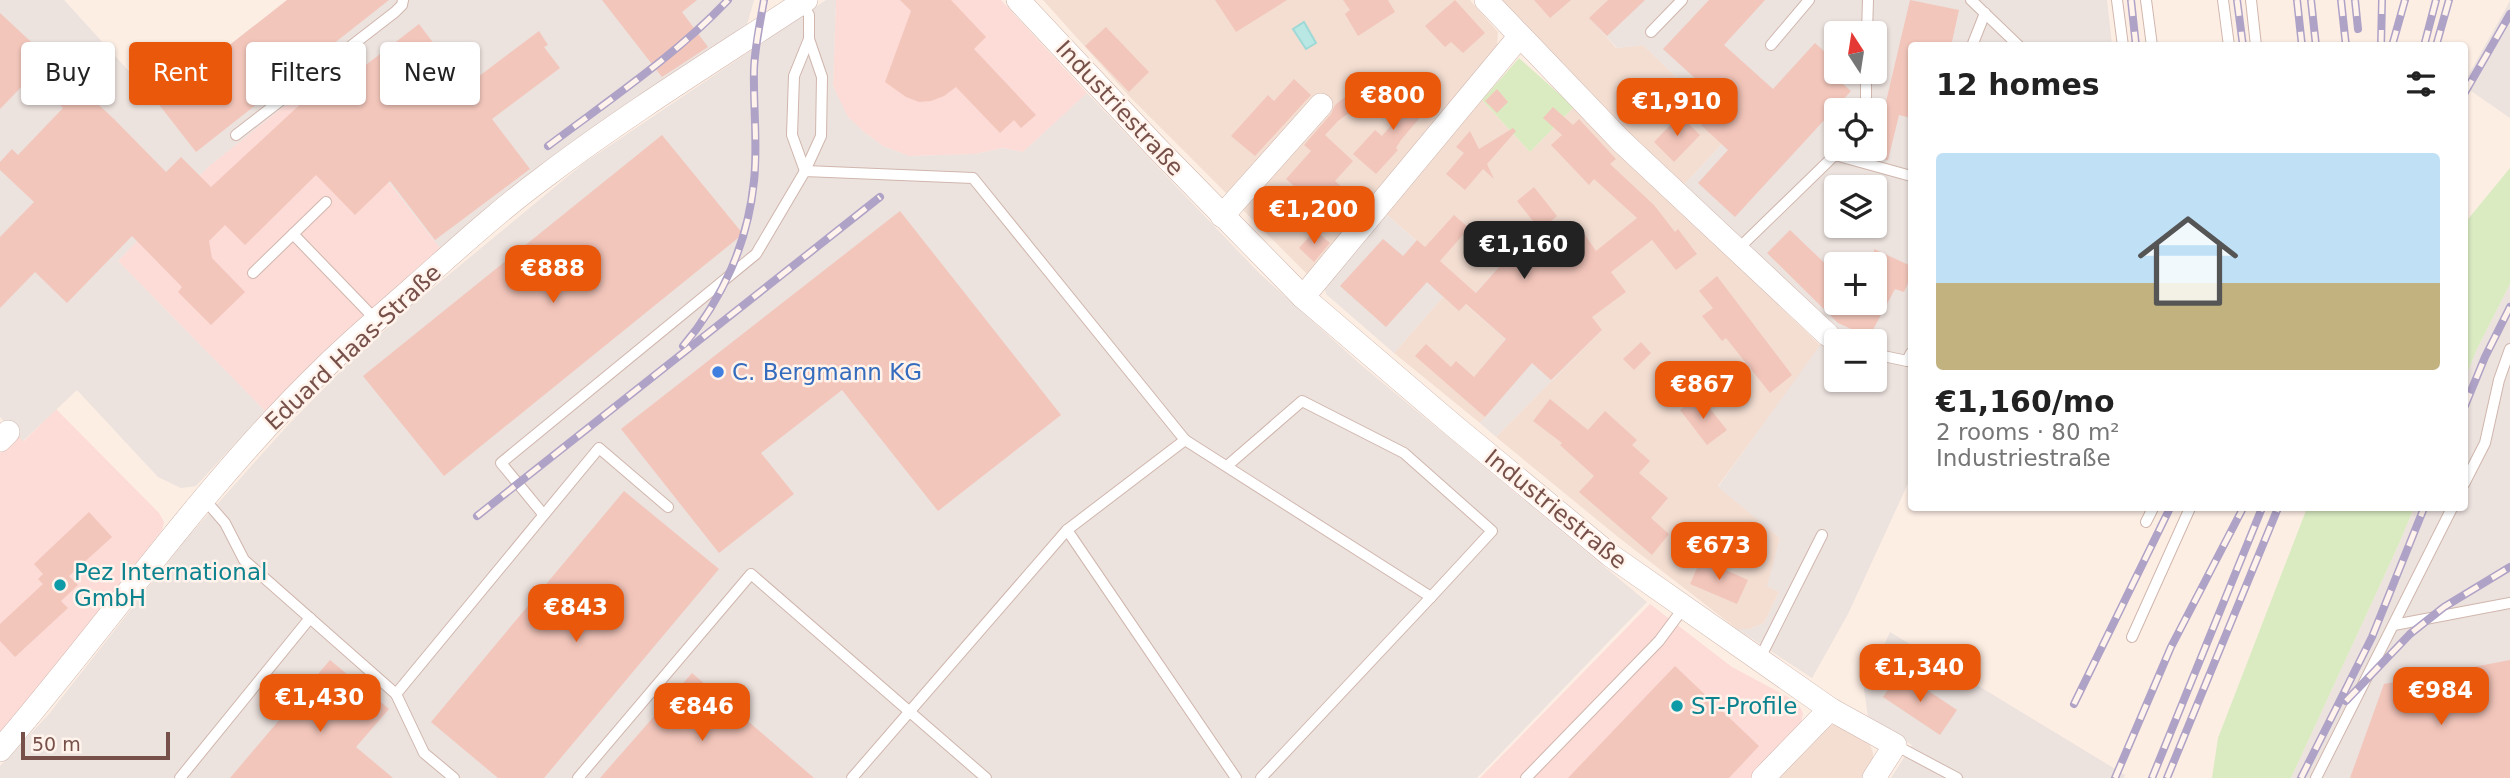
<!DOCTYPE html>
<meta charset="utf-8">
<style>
:root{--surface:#fff;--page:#f6f6f6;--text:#222;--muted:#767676;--accent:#ea580c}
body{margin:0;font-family:"DejaVu Sans",sans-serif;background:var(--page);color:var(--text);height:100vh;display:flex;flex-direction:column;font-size:26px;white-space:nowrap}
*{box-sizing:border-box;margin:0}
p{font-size:23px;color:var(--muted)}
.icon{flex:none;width:38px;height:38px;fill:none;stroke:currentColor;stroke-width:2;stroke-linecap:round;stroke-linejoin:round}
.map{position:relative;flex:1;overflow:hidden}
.sheet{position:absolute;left:1908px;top:42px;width:560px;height:469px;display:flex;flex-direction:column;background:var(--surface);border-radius:7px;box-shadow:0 2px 5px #0004}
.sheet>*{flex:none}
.guide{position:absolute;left:21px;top:42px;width:665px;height:63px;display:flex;gap:14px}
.needle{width:46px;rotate:348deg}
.tools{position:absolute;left:1824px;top:21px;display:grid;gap:14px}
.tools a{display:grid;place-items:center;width:63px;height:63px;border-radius:7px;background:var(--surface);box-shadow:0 2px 5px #0004;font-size:35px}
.scale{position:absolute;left:21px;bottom:18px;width:149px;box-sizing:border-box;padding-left:7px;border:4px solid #765049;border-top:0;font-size:19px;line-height:24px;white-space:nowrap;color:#765049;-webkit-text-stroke:5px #fff3eb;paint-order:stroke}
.price{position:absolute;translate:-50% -60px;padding:0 16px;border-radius:14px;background:var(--accent);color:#fff;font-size:23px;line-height:46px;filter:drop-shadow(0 2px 4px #0008)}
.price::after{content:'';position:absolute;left:50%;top:42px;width:21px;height:16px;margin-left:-10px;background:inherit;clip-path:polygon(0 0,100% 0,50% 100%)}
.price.on{background:#222;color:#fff}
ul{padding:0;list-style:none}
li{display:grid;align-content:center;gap:14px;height:371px;padding:0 28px}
li span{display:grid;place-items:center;height:217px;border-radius:7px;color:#555}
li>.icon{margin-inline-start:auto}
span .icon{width:126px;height:126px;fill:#fffc;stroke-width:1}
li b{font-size:30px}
h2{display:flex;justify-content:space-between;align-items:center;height:84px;padding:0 28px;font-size:30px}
.pill{padding:0 24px;border-radius:7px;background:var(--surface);box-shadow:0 2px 5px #0004;font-size:24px;line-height:63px}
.pill.on{background:var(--accent);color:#fff}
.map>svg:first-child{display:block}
</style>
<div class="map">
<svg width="2510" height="778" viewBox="0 0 2510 778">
<rect width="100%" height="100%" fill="#fdeee4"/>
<g fill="#f4ded2">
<polygon points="1043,0 1470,0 1498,32 1496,59 1309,276 1129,96"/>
<polygon points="1501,0 1608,0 1590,18 1616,48 1643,45 1733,132 1681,188"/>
<polygon points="1482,100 1530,152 1574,107 1821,346 1718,486 1780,538 1768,586 1779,592 1764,623 1750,629 1737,629 1618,537 1496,437 1602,330 1556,275 1531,232 1476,293 1385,213"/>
<polygon points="1443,297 1465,304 1506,339 1509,390 1480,423 1394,353"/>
<polygon points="1834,724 1864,739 1870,745 1873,753 1873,762 1865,778 1777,778 1826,728"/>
</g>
<g fill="#fddbd7">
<polygon points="836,0 1001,0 1087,93 1023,152 1003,148 975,154 909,156 883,146 864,132 848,117 840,104 833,85"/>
<polygon points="312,84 440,248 353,325 265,411 118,261 208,167"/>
<polygon points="56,409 159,513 164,522 162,530 0,738 0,453 18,436 24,441"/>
<polygon points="1650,604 1732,667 1797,702 1803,713 1801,724 1754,778 1480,778"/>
</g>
<g fill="#ece2de" fill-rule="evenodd">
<polygon points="0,0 64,0 157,102 287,0 754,0 747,25 538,170 440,248 312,84 208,167 118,261 265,411 196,486 181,488 158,477 77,390 23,441 0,417"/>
<polygon points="826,0 836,0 833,86 848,117 864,132 883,146 909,156 975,154 1003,148 1023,152 1087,93 1260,274 1360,364 1647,602 1477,778 0,778 0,766 49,714 186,539 288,425 348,364 405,311 584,163"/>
<path d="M1608 0H2107L2112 45 1911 46V477L1848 614 1812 678 1737 629H1750L1764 623 1779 592 1767 586 1780 538 1718 487 1831 330 1681 188 1733 132 1643 45 1617 48 1589 18ZM1836 33H1874V72H1836ZM1836 110H1874V149H1836ZM1836 187H1874V226H1836ZM1836 264H1874V303H1836ZM1836 341H1874V380H1836Z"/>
<polygon points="2510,1 2510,118 2464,86 2464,83"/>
<polygon points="1385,213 1475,293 1531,231 1556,275 1602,330 1496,437 1480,423 1508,390 1482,367 1505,339 1466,304 1459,311 1443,297 1394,353 1326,294 1324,285"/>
<polygon points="2510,284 2510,778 2291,778 2398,546 2414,508 2464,508 2464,381 2477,349"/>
<polygon points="1890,632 2125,775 2124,778 1891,778 1912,745 1868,717 1864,689"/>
</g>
<g fill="#daebc2">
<polygon points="1519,58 1574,107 1530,152 1482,100"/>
<polygon points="2510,168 2510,284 2477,349 2464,381 2464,224"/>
<polygon points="2307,508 2414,508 2398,546 2291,778 2212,778 2218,738"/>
</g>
<polygon fill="#b8e7e4" stroke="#9ed9d6" stroke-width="2" points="1304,22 1316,43 1306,49 1293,29"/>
<g fill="#f3c6bb">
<polygon points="287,0 389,0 196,152 157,102"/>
<polygon points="602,0 697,0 682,12 708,47 662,77"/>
<polygon points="900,0 951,0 986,37 974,49 1036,115 1021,128 1014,120 1000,133 956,87 944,96 931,101 919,102 906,97 885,82 911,11"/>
<polygon points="1215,0 1287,0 1236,32"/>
<polygon points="1343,0 1388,0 1395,12 1358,36 1345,14 1350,10"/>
<polygon points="1455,0 1485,33 1463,53 1451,42 1445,47 1425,26"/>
<polygon points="1534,0 1571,0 1550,18"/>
<polygon points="1608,0 1645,0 1607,36 1589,18"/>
<polygon points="1709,0 1765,0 1724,45 1773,89 1815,43 1836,62 1836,78 1851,91 1735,217 1698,183 1728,150 1701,125 1722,103 1663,49"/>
<polygon points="1910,0 1959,10 1951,46 1911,46 1911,118 1899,115 1888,160 1873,157"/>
<polygon points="0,13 114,119 166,172 181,157 211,187 307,98 314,105 419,24 466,86 539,31 548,45 544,47 560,68 492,119 530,169 435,240 390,181 355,215 316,175 245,245 225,225 209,241 212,258 245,292 211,325 178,292 182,287 132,236 67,303 35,272 0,308 0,237 34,202 0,170 0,162 12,149 18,155 63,108 31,77 0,109"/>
<polygon points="1106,27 1149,72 1129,92 1085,46"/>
<polygon points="1294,79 1311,95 1255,156 1231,136 1268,95 1274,101"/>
<polygon points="1415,86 1433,102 1401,140 1396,148 1398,150 1376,174 1353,154 1375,130 1382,136 1405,109 1399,104"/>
<polygon points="1358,87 1367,100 1338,121 1325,135 1353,161 1335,181 1345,190 1325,213 1286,179 1311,151 1304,145 1331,114 1335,105"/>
<polygon points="1497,89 1508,102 1497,113 1485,101"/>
<polygon points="1553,107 1573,125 1579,119 1616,159 1610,164 1654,205 1675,232 1678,229 1697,254 1676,270 1652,240 1611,272 1626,292 1592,317 1602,330 1551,380 1532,363 1485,417 1415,356 1426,344 1451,367 1456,361 1474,377 1506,339 1466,304 1459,311 1427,282 1386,327 1340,286 1383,239 1403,256 1417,240 1425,247 1454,215 1469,228 1440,261 1476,293 1531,231 1549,261 1585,235 1596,251 1637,218 1594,179 1589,185 1551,145 1562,135 1543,118"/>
<polygon points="1680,115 1700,135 1674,162 1654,142"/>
<polygon points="1513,128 1516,131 1487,164 1494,179 1483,169 1465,190 1446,174 1464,153 1456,147 1470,131 1479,149"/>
<polygon points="662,135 743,234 444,476 363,376"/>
<polygon points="1534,187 1557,216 1540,230 1517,201"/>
<polygon points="900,211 1061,415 938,511 842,390 761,453 794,494 719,553 621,429"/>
<polygon points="1315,230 1330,243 1314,262 1299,248"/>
<polygon points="1790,230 1836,274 1836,303 1874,303 1874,249 1911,266 1911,277 1904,292 1895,289 1869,337 1838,323 1767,253"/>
<polygon points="1717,276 1792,375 1770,393 1726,338 1722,341 1702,316 1713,308 1699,291"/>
<polygon points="1641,342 1651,353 1634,370 1623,359"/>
<polygon points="1697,397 1705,407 1707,405 1727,430 1707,445 1680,410"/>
<polygon points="1550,399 1588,430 1605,411 1637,440 1632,445 1650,461 1639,473 1668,498 1651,518 1669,534 1652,555 1579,492 1594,476 1560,445 1562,443 1533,421"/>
<polygon points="624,491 719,569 544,778 498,778 431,722"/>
<polygon points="89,512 112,537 69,576 78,585 61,601 68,608 15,657 0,641 0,624 43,584 38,579 43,574 34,564"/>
<polygon points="1701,559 1748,580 1737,604 1690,584"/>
<polygon points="330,660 389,709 356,747 393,778 230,778"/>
<polygon points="2510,660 2510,778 2350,778 2384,684"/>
<polygon points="1675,666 1759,746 1729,778 1568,778"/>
<polygon points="1900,672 1957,710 1940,735 1883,697"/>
<polygon points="692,673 814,778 600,778"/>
</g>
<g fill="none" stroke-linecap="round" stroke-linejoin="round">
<g stroke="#d0b6ad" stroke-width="12">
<g id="lane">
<polyline points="1971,0 2019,46"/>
<polyline points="2117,0 2123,46"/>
<polyline points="2146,0 2152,46"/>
<polyline points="2223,0 2229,46"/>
<polyline points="2251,0 2256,46"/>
<polyline points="802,3 809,15 809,39 822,77 821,136 805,171"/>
<polyline points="1651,32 1682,0"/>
<polyline points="1867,33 1868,0"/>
<polyline points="1771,45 1809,0"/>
<polyline points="1972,46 1985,13"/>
<polyline points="1866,110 1866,72"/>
<polyline points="236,135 395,12 402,5 403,0"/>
<polyline points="1835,155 1911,176"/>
<polyline points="805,171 792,135 794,76 809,39"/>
<polyline points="293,234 376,320"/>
<polyline points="1738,249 1841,149"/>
<polyline points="253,273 326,202"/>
<polyline points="1874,354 1907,361 1911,353"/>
<polyline points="1185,440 1431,597 1261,778"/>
<polyline points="1227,466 1302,401 1404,453 1492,531 1431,597"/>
<polyline points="2464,484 2485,443 2499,380 2510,349"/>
<polyline points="205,500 225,523 244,560 396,694 599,448 668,507"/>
<polyline points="543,514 501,463 756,254 805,171 973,178 1185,440 1067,530 852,778"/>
<polyline points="2146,522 2153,508"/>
<polyline points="1067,530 1236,778"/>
<polyline points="2394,625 2510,603"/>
<polyline points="2132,637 2190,508"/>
<polyline points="1760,658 1822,535"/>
<polyline points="396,694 424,753 454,778"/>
<polyline points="1895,745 1957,778"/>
<polyline points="180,778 310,618"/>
<polyline points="578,778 751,574 986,778"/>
<polyline points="1526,778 1659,641 1685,606"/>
<polyline points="2316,778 2452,508"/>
</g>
</g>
<g stroke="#d0b6ad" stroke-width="24">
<g id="street">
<polyline points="1018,0 1155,146 1303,297 1454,426 1610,555 1830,709 1895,745 1874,778"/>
<polyline points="1486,0 1621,141 1828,335"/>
<polyline points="1222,216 1321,105"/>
<polyline points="1303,297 1519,37"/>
<polyline points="0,440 8,432"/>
<path d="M0 750C109 623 204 484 324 368 353 339 385 313 415 286 457 249 498 211 543 178 627 114 718 58 806 0"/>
<polyline points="1763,778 1830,709"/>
</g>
</g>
<use href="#lane" stroke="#fff" stroke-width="10"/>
<use href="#street" stroke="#fff" stroke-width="23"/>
<g stroke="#afa2c7" stroke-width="8">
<g id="rail">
<polyline points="2131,0 2136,46"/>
<polyline points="2237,0 2243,46"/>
<polyline points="2297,0 2302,46"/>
<polyline points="2311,0 2316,46"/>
<polyline points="2341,0 2346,46"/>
<polyline points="2355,0 2358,29"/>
<polyline points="2381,46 2382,0"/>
<polyline points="2392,46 2405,0"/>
<polyline points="2424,46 2436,0"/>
<polyline points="2436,46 2449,0"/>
<polyline points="2464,94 2510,14"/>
<path d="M548 146C609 100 675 56 728 0"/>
<path d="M683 346C723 299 748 242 754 181 758 144 753 106 754 69 755 46 760 23 764 0"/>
<polyline points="2464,408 2485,357 2510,307"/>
<polyline points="477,516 880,197"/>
<polyline points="2346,701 2410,634 2444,607 2510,567"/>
<polyline points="2074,704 2170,508"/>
<polyline points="2115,778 2171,647 2242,510"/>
<polyline points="2152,778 2262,508"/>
<polyline points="2167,778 2278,508"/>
<polyline points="2301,778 2372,637 2424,508"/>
</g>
</g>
<use href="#rail" stroke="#fff3eb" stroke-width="5" stroke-dasharray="16" stroke-linecap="butt"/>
</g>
<circle fill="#3f7fe0" stroke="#fff3eb" stroke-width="2.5" cx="718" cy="372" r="7"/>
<g fill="#0f9aa8" stroke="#fff3eb" stroke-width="2.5">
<circle cx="60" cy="585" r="7"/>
<circle cx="1677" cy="706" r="7"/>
</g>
<g text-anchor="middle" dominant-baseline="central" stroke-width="5" stroke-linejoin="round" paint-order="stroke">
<g font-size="23" fill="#765049" stroke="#fff3eb">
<text transform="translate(1120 108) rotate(47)">Industriestraße</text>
<text transform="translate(353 347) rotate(-43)">Eduard Haas-Straße</text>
<text transform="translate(1556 509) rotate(39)">Industriestraße</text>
</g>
<g font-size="23" fill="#366cbe" stroke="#fff3eb" text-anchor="start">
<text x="732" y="372">C. Bergmann KG</text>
</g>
<g font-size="23" fill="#0d838f" stroke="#fff3eb" text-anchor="start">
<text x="74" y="572">Pez International<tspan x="74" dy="26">GmbH</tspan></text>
<text x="1691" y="706">ST-Profile</text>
</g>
</g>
</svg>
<div class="tools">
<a><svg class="needle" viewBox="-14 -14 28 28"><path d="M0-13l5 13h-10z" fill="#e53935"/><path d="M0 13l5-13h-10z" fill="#767676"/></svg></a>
<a><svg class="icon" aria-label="locate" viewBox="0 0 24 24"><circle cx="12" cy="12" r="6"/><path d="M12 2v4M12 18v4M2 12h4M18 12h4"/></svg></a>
<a><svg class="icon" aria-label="layers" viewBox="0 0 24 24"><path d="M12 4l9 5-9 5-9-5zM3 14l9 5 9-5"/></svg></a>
<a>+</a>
<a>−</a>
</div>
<div class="scale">50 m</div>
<b class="price" style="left:1393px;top:132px">€800</b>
<b class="price" style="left:1677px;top:138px">€1,910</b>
<b class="price" style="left:1314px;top:246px">€1,200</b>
<b class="price on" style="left:1524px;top:281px">€1,160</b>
<b class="price" style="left:553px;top:305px">€888</b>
<b class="price" style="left:1703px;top:421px">€867</b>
<b class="price" style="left:1719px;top:582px">€673</b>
<b class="price" style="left:576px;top:644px">€843</b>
<b class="price" style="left:1920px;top:704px">€1,340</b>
<b class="price" style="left:2441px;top:727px">€984</b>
<b class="price" style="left:320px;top:734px">€1,430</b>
<b class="price" style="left:702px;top:743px">€846</b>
<div class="guide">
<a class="pill">Buy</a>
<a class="pill on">Rent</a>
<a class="pill">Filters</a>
<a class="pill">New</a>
</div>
<section class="sheet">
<h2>12 homes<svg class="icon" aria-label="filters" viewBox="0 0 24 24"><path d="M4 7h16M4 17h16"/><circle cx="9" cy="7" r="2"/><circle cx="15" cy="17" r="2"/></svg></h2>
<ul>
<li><span style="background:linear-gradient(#bfe0f5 60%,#c2b280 0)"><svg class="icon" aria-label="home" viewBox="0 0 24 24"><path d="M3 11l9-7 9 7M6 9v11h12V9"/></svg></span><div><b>€1,160/mo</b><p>2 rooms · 80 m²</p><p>Industriestraße</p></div></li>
</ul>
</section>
</div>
